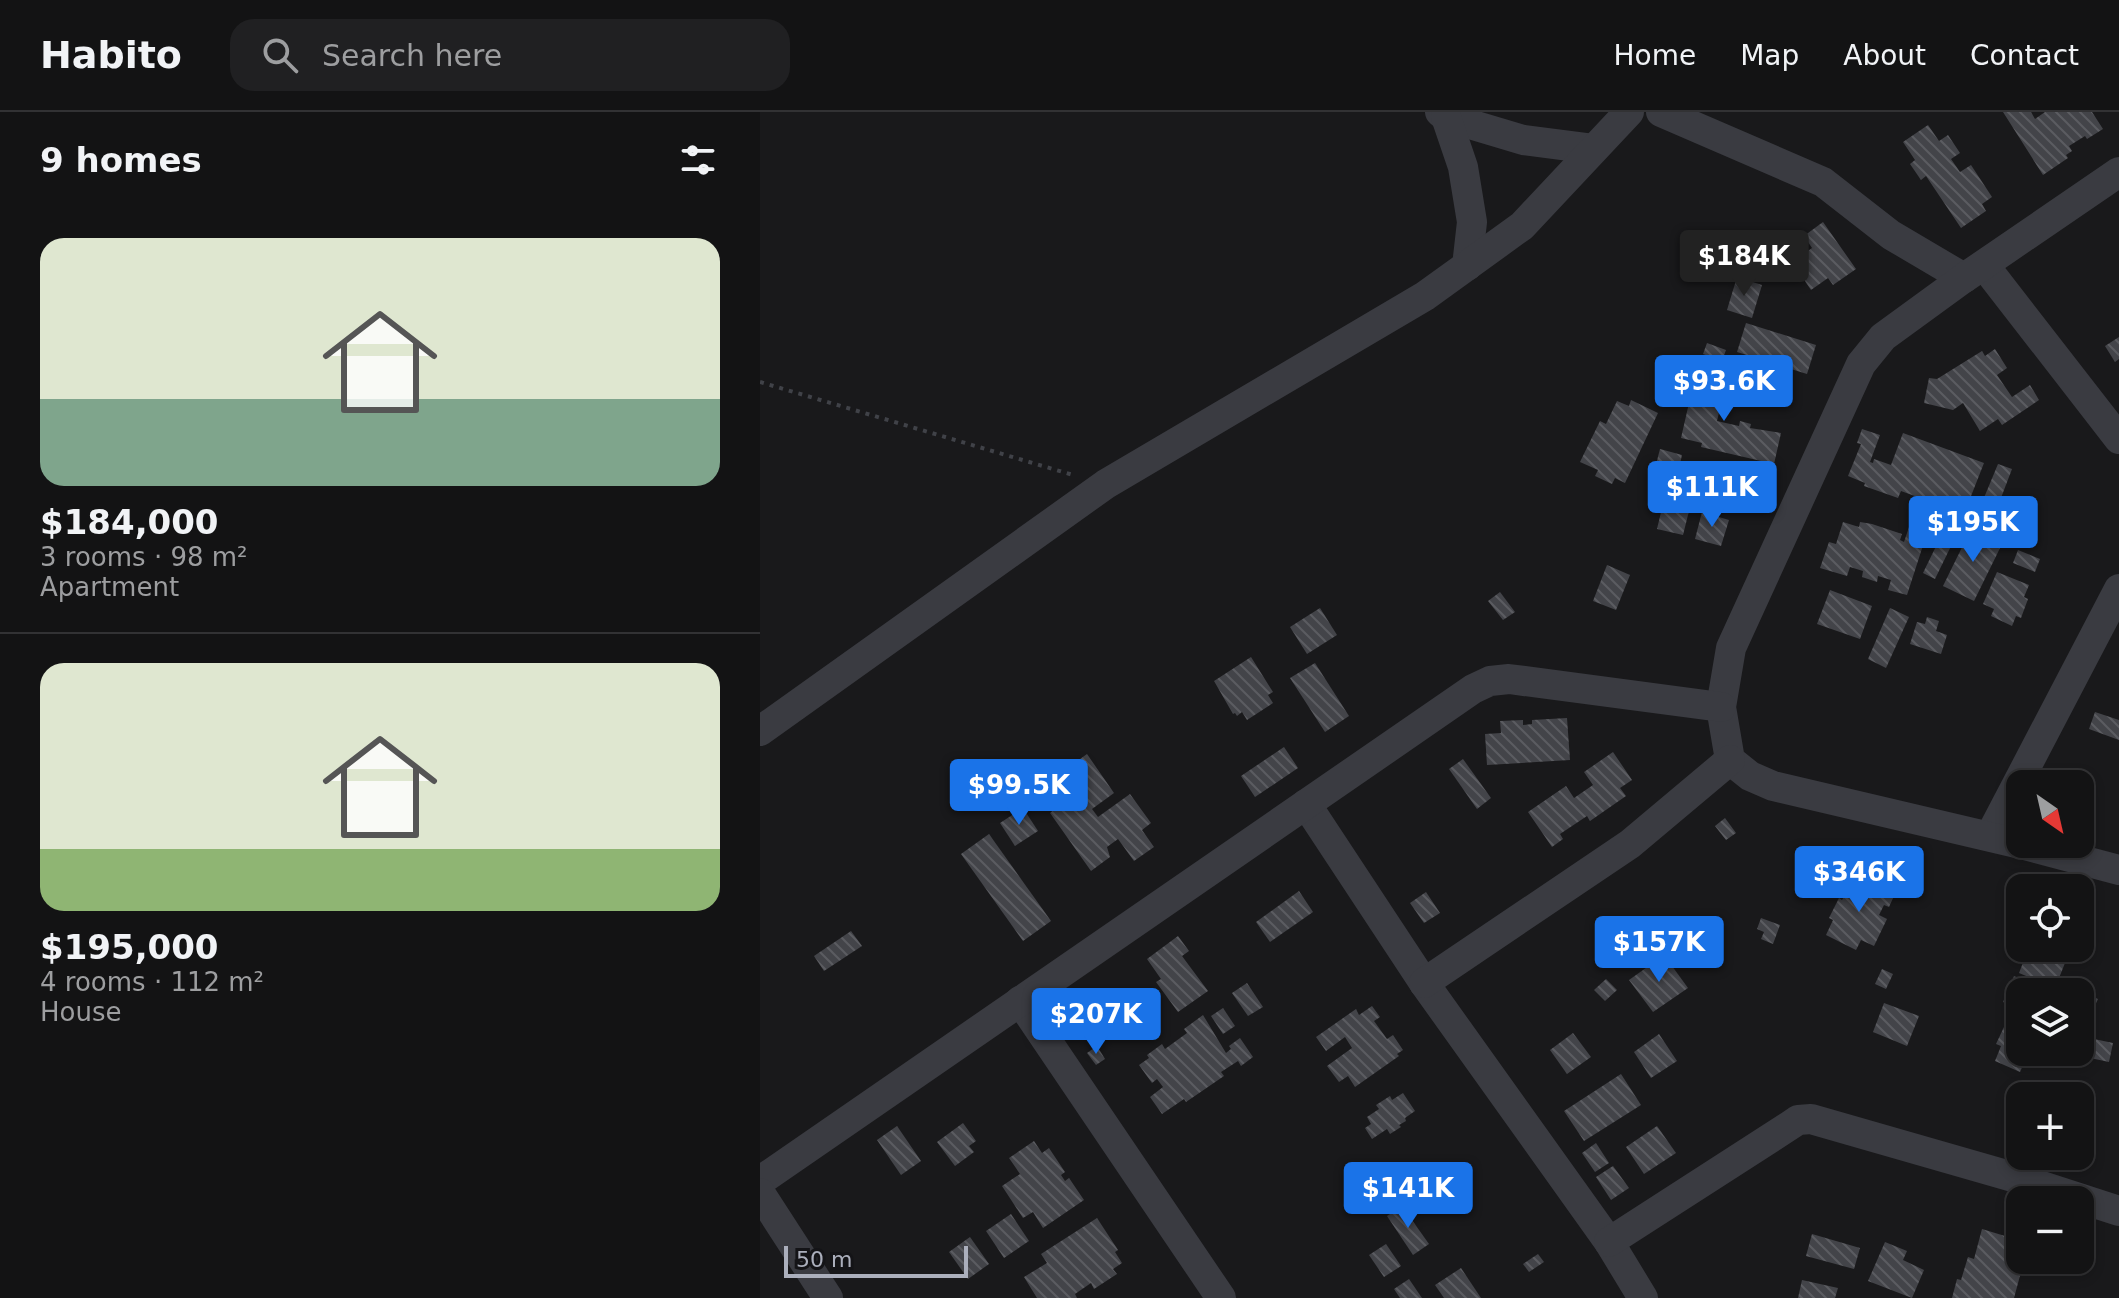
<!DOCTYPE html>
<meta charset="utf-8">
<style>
:root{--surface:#131314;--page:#202022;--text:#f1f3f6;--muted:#9d9ea0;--line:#323234;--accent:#1a73e8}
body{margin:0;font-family:"DejaVu Sans",sans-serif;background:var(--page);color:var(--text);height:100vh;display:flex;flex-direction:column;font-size:30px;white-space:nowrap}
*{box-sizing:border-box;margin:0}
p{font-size:26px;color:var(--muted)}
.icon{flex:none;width:44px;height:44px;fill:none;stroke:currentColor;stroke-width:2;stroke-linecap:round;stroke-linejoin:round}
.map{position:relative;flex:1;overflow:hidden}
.sheet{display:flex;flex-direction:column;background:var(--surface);width:760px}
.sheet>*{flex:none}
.needle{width:52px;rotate:146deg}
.tools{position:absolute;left:1246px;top:658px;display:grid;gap:16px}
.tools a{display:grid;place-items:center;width:88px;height:88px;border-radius:16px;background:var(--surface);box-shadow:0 4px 12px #0003,0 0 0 2px var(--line);font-size:40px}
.scale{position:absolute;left:24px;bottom:20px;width:184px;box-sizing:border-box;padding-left:8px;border:4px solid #abafbc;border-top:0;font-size:22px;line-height:28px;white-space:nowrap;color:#abafbc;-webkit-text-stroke:6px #141417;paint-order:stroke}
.price{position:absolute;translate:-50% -68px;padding:0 18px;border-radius:8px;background:var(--accent);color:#fff;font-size:26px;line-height:52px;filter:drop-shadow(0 2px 4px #0008)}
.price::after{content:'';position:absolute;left:50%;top:48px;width:24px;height:18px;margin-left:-12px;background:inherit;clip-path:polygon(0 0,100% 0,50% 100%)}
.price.active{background:#222;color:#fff}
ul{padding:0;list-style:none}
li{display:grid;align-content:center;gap:16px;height:424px;padding:0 40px}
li+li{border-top:2px solid var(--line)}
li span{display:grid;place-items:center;height:248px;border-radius:24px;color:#555}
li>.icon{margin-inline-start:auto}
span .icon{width:144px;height:144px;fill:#fffc;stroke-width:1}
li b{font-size:34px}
h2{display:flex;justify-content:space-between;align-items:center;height:96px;padding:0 40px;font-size:34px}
header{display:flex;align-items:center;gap:48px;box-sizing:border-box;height:112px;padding:0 40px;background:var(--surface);border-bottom:2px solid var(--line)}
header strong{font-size:38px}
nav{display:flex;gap:44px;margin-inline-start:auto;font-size:28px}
.search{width:560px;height:72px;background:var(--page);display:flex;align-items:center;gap:20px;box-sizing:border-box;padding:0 28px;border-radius:24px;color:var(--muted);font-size:30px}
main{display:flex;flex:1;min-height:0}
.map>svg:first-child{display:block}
</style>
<header>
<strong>Habito</strong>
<div class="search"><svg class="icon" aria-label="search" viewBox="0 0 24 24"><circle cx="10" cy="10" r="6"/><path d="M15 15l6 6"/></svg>Search here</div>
<nav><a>Home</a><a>Map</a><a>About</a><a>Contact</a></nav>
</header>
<main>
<section class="sheet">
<h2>9 homes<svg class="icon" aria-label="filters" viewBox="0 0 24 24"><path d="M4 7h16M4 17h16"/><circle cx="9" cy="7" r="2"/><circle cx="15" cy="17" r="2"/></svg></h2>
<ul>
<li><span style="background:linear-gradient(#dfe7d0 65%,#7fa58c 0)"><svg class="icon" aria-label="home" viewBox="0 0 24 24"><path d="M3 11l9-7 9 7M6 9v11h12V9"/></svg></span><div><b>$184,000</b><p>3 rooms · 98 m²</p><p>Apartment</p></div></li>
<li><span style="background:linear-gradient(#dfe7d0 75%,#8fb573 0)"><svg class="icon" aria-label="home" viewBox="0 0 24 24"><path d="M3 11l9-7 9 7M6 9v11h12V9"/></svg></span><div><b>$195,000</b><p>4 rooms · 112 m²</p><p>House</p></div></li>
</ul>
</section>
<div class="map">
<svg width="1359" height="1186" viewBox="0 0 1359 1186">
<defs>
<pattern id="building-back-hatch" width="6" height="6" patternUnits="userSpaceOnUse" patternTransform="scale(2)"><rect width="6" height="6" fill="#434449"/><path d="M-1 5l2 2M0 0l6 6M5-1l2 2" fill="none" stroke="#5b5c61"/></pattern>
</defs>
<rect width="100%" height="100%" fill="#19191b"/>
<g fill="url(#building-back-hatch)">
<polygon points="1243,0 1271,0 1275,7 1285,0 1332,0 1343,17 1327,27 1325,24 1309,34 1312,39 1306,43 1308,46 1283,63"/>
<polygon points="1168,13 1179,29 1188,23 1200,41 1191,47 1200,60 1211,53 1232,85 1222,92 1226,99 1201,116 1166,64 1161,68 1150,52 1155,48 1143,30"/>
<polygon points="1063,110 1096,157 1073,173 1068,166 1051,178 1032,150 1052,136 1044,124"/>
<polygon points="999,121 1026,128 1017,161 990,154"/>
<polygon points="977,165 1002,173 992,206 967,198"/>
<polygon points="986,211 1056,233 1047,262 977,240"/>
<polygon points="1359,225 1359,247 1355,250 1345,234"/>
<polygon points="947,231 966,238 962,249 943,242"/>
<polygon points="1235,237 1247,256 1237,263 1252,285 1270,273 1279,288 1242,313 1238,307 1220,319 1203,291 1193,298 1164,291 1169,266 1177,267 1222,239 1225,244"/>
<polygon points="937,256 968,263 957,309 979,314 980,309 991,312 990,316 1021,321 1014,352 941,335 942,331 921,326"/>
<polygon points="871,288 898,301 865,371 855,366 852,372 835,364 838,358 820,350 840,309 846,312 857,289 869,294"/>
<polygon points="1102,317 1120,323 1110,350 1113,351 1114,347 1131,353 1143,321 1224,351 1204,402 1141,379 1138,386 1104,374 1105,371 1088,364 1101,332 1097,331"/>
<polygon points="900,337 922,343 916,369 893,364"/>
<polygon points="935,349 960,355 953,379 929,373"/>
<polygon points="1238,352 1252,357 1236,399 1221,393"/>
<polygon points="972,358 996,364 990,387 966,382"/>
<polygon points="903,392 929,399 923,423 897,417"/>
<polygon points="942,400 969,408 961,434 935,427"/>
<polygon points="1083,410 1099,415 1100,410 1112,412 1142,422 1140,428 1144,430 1149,415 1167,421 1147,483 1128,478 1131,468 1118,464 1117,470 1102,465 1103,459 1090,455 1087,464 1060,456 1069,430 1076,432"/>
<polygon points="1212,415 1243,430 1214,489 1183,474"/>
<polygon points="1181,424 1193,430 1175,467 1163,461"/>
<polygon points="1258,438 1280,447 1275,460 1253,451"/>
<polygon points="847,453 870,463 856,498 833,489"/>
<polygon points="1237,460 1269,473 1264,485 1268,487 1261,506 1256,504 1252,514 1231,504 1234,497 1223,492"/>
<polygon points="1070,478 1112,494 1100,527 1057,512"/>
<polygon points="740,480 755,500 743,508 728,489"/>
<polygon points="560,496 577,523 547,542 530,515"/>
<polygon points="1130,496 1149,505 1126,556 1108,547"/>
<polygon points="1167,505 1179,509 1176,519 1187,523 1181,542 1150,532 1157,510 1165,512"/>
<polygon points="491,545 513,580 508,583 513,591 487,608 482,600 477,604 475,601 473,602 454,569"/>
<polygon points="555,551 589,604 565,620 530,566"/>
<polygon points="1335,600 1359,608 1359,628 1329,617"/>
<polygon points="807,606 810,648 727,653 725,622 741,621 740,609 763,608 763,613 772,612 772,608"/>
<polygon points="524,635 538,656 495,685 481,664"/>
<polygon points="853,640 872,668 860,676 866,684 830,709 827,704 800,722 803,727 792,735 768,700 806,674 814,686 833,673 824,660"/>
<polygon points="327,642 354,681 332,697 338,705 370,682 391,711 382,718 394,735 374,749 358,727 347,735 350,745 331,759 290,701 296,696 286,681 292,677 288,670"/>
<polygon points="703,647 731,686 717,697 689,657"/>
<polygon points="263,696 278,719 255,734 240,711"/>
<polygon points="965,706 976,721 966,728 955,714"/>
<polygon points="229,722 291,809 263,829 201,742"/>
<polygon points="1089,763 1134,784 1129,795 1124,793 1119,803 1127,807 1114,834 1101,828 1096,838 1066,823 1073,808 1069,806 1079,786 1082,788 1088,778 1084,776"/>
<polygon points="539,779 553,800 510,830 496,810"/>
<polygon points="666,780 680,801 664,811 650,791"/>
<polygon points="1001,806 1020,813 1013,832 1001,827 1004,820 997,817"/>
<polygon points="1257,814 1260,815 1260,836 1311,836 1295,876 1259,861 1264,848 1246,841"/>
<polygon points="91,819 102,834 64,859 54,844"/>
<polygon points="418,824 429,839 422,844 448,879 418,900 396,870 401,867 387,847"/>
<polygon points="904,843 928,876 893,900 869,868"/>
<polygon points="1122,857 1133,862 1126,877 1115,872"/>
<polygon points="1254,864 1292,880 1260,880 1260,897 1243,890"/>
<polygon points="846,867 857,878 845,889 834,878"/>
<polygon points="487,871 503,895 488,904 472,881"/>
<polygon points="1323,880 1338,887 1324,917 1320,916 1320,887"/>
<polygon points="1124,891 1159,904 1147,934 1113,920"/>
<polygon points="612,894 620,905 614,909 627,927 633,923 643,938 637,942 639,944 595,975 588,964 579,970 567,954 592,936 585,925 566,939 556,925 596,897 599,903"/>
<polygon points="463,896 475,914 463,922 451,904"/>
<polygon points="443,903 466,941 471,937 469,934 480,926 493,945 481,954 478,949 461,960 464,964 426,990 424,987 402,1002 390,985 403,975 397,967 392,971 379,953 389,946 387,943 402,932 405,937 427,921 424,917"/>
<polygon points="1244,915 1260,922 1260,940 1267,944 1260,960 1235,949 1241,934 1236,932"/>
<polygon points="813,921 831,945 807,962 790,938"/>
<polygon points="899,922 917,949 891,966 874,940"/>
<polygon points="1320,924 1353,931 1349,950 1307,941 1320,940"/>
<polygon points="337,934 345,947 336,953 327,941"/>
<polygon points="861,962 881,993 824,1029 804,999"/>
<polygon points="643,981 655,999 645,1006 646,1009 639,1013 641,1015 630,1022 627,1017 612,1027 605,1016 611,1012 607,1005 619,997 616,993 630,984 632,988"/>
<polygon points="203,1011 216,1029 209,1034 214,1040 195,1054 177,1030"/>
<polygon points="137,1014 161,1049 141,1063 117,1028"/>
<polygon points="897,1014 916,1041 884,1062 866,1035"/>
<polygon points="274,1029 282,1041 289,1036 305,1060 301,1063 305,1069 309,1066 324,1088 283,1116 273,1100 263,1106 242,1074 260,1062 249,1046"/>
<polygon points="836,1031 849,1051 835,1060 822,1041"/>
<polygon points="853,1054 869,1076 851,1088 836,1065"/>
<polygon points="642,1094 669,1132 653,1143 627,1104"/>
<polygon points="251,1102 269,1129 244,1146 226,1119"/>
<polygon points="337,1106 358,1138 355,1140 362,1151 353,1157 357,1162 334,1177 331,1171 315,1182 317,1186 277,1186 264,1165 287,1151 281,1142"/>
<polygon points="1222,1117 1245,1124 1247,1117 1260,1120 1260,1148 1273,1148 1269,1163 1261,1160 1254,1186 1192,1186 1197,1167 1201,1168 1208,1145 1214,1147"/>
<polygon points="1052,1122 1100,1136 1094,1157 1046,1144"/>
<polygon points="210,1125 229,1152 208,1167 189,1140"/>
<polygon points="1125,1130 1147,1139 1143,1148 1164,1158 1152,1186 1108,1169"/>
<polygon points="626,1132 641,1154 624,1165 609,1143"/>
<polygon points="778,1142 784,1150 769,1160 763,1152"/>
<polygon points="701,1156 721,1186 684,1186 675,1173"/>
<polygon points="649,1167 662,1186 640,1186 634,1177"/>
<polygon points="1042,1168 1078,1176 1075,1186 1038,1186"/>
</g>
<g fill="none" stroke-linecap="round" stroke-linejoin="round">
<polyline stroke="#404248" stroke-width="4" stroke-dasharray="4 6" stroke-linecap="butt" points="0,270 313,363"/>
<g stroke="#3a3b41" stroke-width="30">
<polyline points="680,0 686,5 763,28 833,37"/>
<polyline points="901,0 1063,70 1131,123 1204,166"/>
<polyline points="686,5 703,55 712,110 707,154"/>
<polyline points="1224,153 1359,327"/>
<polyline points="0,619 346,372 665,184 762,114 869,0"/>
<polyline points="546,692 664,871 849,1130 883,1186"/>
<polyline points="1230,724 1359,477"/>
<polyline points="1260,732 1013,674 990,664 970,648 961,595 971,536 1101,252 1123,225 1204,166 1359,60"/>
<polyline points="1261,732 1359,758"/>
<polyline points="664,871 870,732 970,648"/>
<polyline points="260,889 461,1186"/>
<polyline points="0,1069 713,577 730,569 749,567 961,595"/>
<polyline points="0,1081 68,1186"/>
<polyline points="849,1130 1029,1014 1038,1008 1051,1007 1260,1067 1359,1099"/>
</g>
</g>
</svg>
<div class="tools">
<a><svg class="needle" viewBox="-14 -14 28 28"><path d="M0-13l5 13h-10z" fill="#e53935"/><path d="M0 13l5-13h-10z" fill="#9d9ea0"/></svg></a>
<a><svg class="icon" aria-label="locate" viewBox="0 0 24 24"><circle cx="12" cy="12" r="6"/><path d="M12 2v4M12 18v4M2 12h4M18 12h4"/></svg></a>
<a><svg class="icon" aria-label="layers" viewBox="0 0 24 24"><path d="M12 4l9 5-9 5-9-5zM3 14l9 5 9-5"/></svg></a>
<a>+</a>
<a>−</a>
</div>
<div class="scale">50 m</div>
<b class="price active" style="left:984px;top:186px">$184K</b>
<b class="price" style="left:964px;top:311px">$93.6K</b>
<b class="price" style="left:952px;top:417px">$111K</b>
<b class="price" style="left:1213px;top:452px">$195K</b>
<b class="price" style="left:259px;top:715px">$99.5K</b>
<b class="price" style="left:1099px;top:802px">$346K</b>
<b class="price" style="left:899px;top:872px">$157K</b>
<b class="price" style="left:336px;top:944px">$207K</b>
<b class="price" style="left:648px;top:1118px">$141K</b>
</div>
</main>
